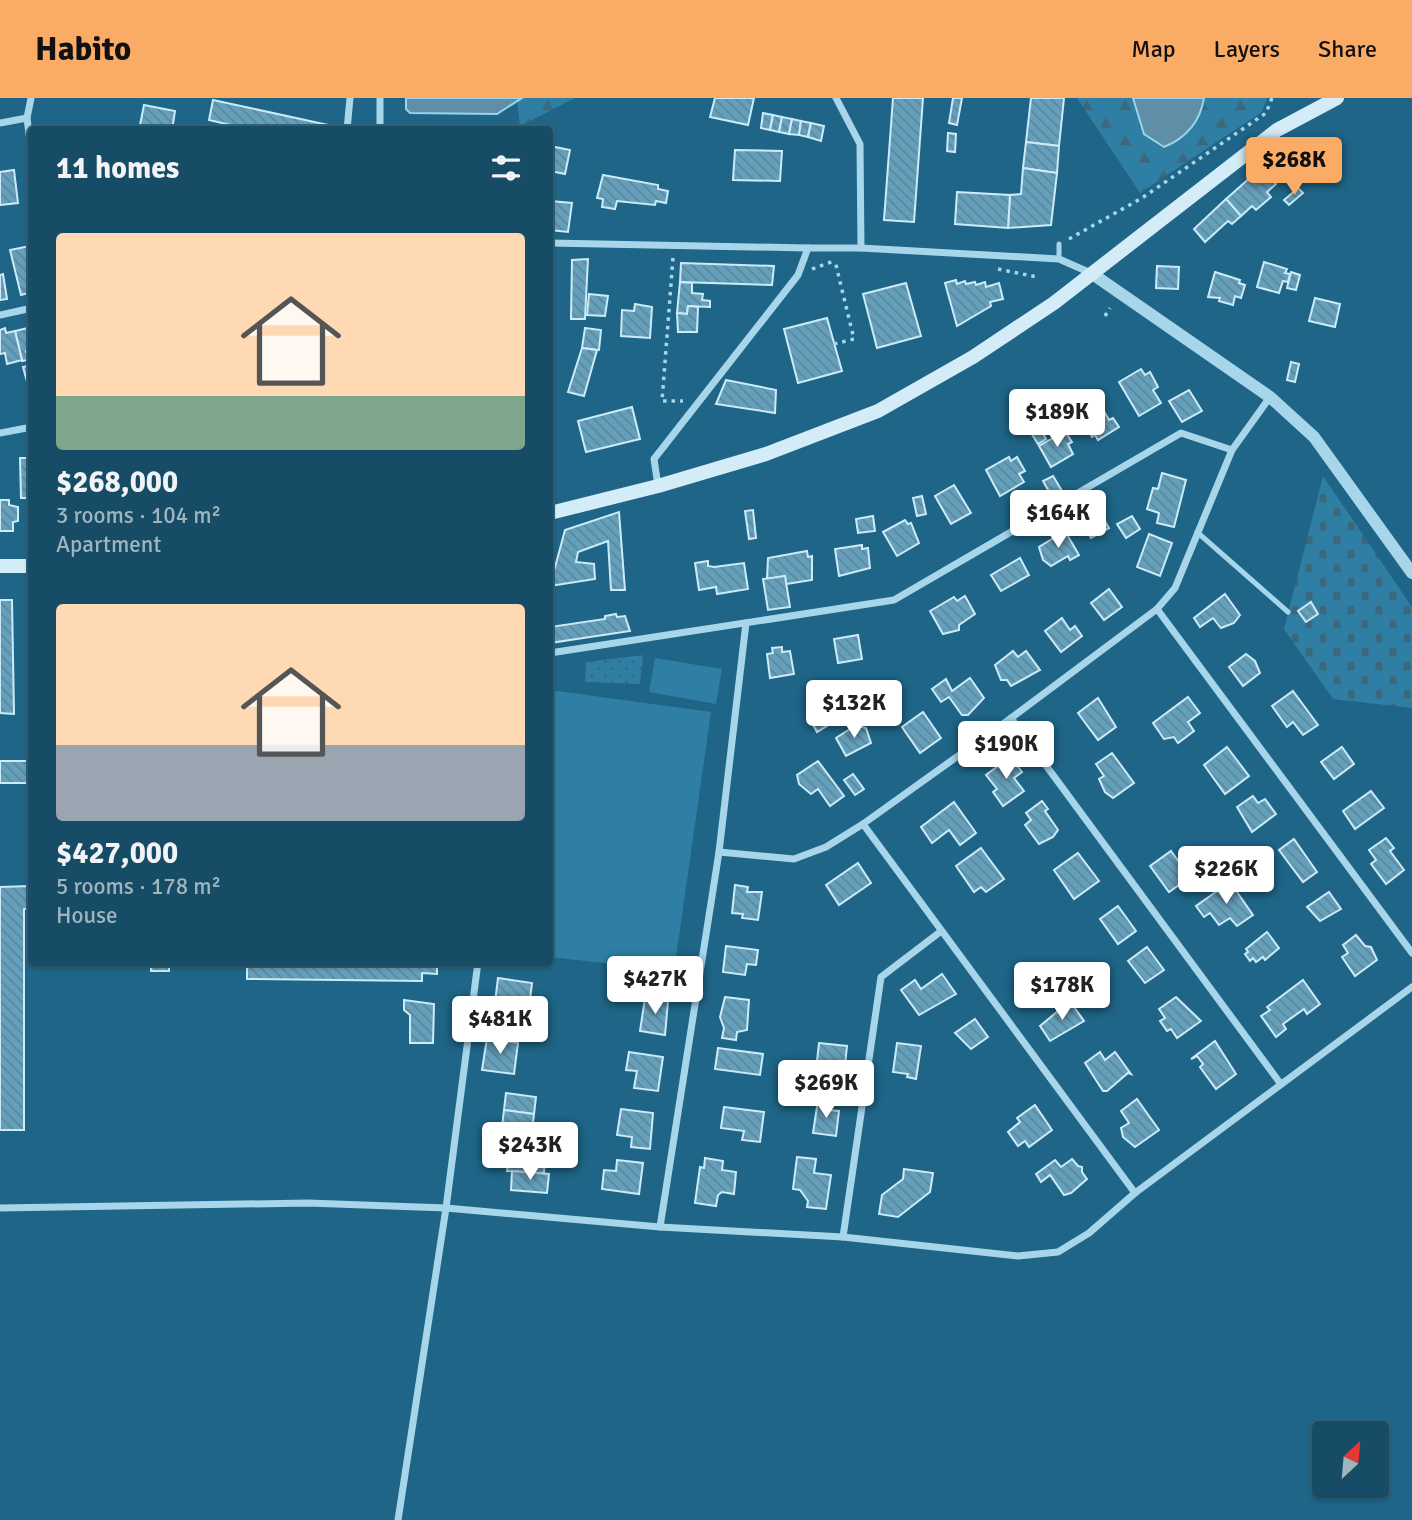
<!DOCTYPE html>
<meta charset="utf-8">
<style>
:root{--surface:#164c65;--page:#1f536b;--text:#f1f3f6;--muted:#9eb4bf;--line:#356379;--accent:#faab66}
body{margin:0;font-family:Signika,sans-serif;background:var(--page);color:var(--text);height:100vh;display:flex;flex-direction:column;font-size:26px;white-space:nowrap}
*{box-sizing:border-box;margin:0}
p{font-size:23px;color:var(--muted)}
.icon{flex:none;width:38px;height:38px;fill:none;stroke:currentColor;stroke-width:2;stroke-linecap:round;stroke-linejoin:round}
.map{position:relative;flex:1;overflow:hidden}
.details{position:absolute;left:28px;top:28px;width:525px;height:840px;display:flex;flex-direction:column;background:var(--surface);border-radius:7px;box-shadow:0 2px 5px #0004,0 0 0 2px var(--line)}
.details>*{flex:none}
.needle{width:46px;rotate:26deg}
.controls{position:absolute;left:1312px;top:1323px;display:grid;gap:14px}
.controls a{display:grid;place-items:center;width:77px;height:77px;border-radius:7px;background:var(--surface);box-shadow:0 2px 5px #0004,0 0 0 2px var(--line);font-size:35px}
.price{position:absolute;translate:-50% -60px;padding:0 16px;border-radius:7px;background:#fff;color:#222;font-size:23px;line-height:46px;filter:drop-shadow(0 2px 4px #0008)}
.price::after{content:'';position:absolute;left:50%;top:42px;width:21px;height:16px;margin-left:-10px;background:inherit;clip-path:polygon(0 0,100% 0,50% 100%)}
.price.active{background:var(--accent);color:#111}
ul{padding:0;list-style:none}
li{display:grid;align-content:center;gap:14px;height:371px;padding:0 28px}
li span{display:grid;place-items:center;height:217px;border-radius:7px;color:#555}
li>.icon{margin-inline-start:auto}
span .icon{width:126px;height:126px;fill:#fffc;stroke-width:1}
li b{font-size:30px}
h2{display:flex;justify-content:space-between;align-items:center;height:84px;padding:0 28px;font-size:30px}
header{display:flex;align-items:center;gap:42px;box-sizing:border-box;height:98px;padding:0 35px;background:var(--accent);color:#111}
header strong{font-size:33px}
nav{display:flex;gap:38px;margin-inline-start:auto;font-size:24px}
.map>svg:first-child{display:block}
</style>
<header>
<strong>Habito</strong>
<nav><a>Map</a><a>Layers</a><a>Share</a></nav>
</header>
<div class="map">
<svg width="1412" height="1422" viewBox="0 0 1412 1422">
<defs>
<pattern id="forest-firs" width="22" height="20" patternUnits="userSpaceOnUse" patternTransform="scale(1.75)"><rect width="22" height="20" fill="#2e7fa3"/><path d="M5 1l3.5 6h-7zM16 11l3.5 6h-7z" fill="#3c687c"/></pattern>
<pattern id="cemetery-stones" width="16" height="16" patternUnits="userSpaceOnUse" patternTransform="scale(1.75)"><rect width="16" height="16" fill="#2e7fa3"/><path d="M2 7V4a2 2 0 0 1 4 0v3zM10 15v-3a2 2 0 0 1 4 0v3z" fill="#3c687c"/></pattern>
<pattern id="park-dots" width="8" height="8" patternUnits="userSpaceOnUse" patternTransform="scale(1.75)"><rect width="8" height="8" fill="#2e7fa3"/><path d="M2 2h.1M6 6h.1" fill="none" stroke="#3c687c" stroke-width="1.8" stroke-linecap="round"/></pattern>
<pattern id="building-back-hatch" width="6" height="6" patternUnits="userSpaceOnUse" patternTransform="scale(1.75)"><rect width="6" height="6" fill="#64a0bc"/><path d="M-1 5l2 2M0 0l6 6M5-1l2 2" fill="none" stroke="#5d879a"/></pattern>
</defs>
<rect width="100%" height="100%" fill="#1e6587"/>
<g fill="url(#forest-firs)">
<polygon points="517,0 575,0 520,28"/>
<polygon points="1077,0 1267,0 1262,14 1140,95"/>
</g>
<polygon fill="url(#cemetery-stones)" points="1323,378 1412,509 1412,610 1333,601 1284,531"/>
<polygon fill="url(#park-dots)" points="643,557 640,586 585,584 586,564"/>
<g fill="#2e7fa3">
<polygon points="655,560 722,571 716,606 649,594"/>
<polygon points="550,592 711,614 674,873 550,859"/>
</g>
<g fill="#5e8fa6" stroke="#9ad4ec" stroke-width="2">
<polygon points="406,0 522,0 497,16 410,15 406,11"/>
<path d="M1133 0H1204C1200 24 1186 40 1164 49L1144 36Z"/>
</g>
<g fill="url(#building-back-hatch)" stroke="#ccebf8" stroke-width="2">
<polygon points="715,0 754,0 748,27 710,19"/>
<polygon points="893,0 923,0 914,124 884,122"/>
<polygon points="953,0 962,0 957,27 949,25"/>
<polygon points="1031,0 1064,0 1059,48 1026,44"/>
<polygon points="213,2 333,28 333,32 252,32 209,22"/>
<polygon points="144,7 175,13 172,32 139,32"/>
<polygon points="763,15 773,17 770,32 761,30"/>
<polygon points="773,17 782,19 779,34 770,32"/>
<polygon points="782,19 792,21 789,36 779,34"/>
<polygon points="792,21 801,23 799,37 789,36"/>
<polygon points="801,23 811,25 808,39 799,37"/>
<polygon points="811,25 824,28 821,43 808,39"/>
<polygon points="948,35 956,36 955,54 947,53"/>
<polygon points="1026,44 1059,48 1057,75 1023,70"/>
<polygon points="550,48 570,52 565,76 550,73"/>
<polygon points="735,52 782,53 780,83 733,82"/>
<polygon points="1023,70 1057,75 1051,127 1008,130 1010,97 1021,96"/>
<polygon points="1261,70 1276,86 1267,94 1271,99 1256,112 1252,108 1241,118 1226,101"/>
<polygon points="14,72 18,105 0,107 0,74"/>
<polygon points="603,77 658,87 658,91 668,93 666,105 656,103 655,107 617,103 615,111 602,109 603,101 597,100"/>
<polygon points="1298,90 1303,95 1289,107 1284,102"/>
<polygon points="957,94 1010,97 1008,130 955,126"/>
<polygon points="1226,101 1241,118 1232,126 1228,123 1205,144 1194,131"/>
<polygon points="550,103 572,105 568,134 550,132"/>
<polygon points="30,148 32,194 21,197 10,152"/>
<polygon points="588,161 585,221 571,221 572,162"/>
<polygon points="1264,164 1287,171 1285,175 1290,176 1288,184 1283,183 1279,195 1257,189"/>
<polygon points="681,165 774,168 772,187 680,184"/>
<polygon points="1157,168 1179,169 1178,191 1156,190"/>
<polygon points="1215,174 1240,182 1239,185 1245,187 1241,200 1235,198 1233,207 1219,203 1220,200 1208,199"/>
<polygon points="1291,174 1300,177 1296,192 1287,190"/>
<polygon points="3,176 7,201 0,202 0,177"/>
<polygon points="956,182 957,186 965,183 966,186 975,184 976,187 985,184 986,189 999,185 1003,201 990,204 991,208 957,228 945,185"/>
<polygon points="680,184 692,185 692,195 703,196 702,202 710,203 710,209 688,208 687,216 677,215"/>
<polygon points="906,185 921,238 877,250 863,196"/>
<polygon points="589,196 608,198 605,218 587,217"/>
<polygon points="1315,200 1340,206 1335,229 1309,223"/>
<polygon points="635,206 652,209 650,240 621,238 622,212 634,213"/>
<polygon points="688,208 698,209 697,234 678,234 677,215 687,216"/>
<polygon points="827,220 842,273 798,285 784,231"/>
<polygon points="32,229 32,252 26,253 28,262 22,263 15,233"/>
<polygon points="5,230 6,235 15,233 22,262 7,266 5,255 0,256 0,232"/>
<polygon points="585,230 601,232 599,252 582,250"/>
<polygon points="582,250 597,252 584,298 568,294"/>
<polygon points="1291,264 1299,266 1295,284 1287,282"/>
<polygon points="32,267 32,302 23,269"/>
<polygon points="1141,271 1145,277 1150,274 1158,289 1153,292 1161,305 1139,318 1119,284"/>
<polygon points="726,282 776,292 775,315 716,306"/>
<polygon points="1189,292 1202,313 1182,324 1169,303"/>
<polygon points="1100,306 1109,322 1113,320 1119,329 1098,342 1095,337 1092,339 1081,318"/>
<polygon points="632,309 640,341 586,354 578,323"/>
<polygon points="1034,320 1046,341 1038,346 1025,325"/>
<polygon points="1062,335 1063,338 1067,336 1072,344 1068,346 1073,356 1051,369 1039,348"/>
<polygon points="1009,359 1011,363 1017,359 1025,373 1019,376 1024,384 1000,398 986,372"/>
<polygon points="20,360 29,360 30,400 21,400"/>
<polygon points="1162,375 1186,382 1174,429 1157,425 1159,415 1147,411 1153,390 1158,391"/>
<polygon points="1053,378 1062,393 1052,399 1043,383"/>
<polygon points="954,387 971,415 951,426 935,398"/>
<polygon points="922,398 926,416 917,418 913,400"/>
<polygon points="0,402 9,402 9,407 18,409 18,423 13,424 13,433 0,433"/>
<polygon points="753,412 756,440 749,441 745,413"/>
<polygon points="1099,413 1109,430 1091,440 1081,423"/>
<polygon points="619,414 625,492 611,492 608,443 578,454 576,464 594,466 595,481 550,488 565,432"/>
<polygon points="873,418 875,433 858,435 856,421"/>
<polygon points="1132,418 1140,431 1126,440 1117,426"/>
<polygon points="905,422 908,426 911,425 919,445 897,458 883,434"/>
<polygon points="1065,433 1079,457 1070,462 1068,458 1051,468 1043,462 1039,449"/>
<polygon points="1149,436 1172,445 1160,478 1137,469"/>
<polygon points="862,447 862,451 868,450 870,470 839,478 835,451"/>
<polygon points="807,453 808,459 812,458 812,482 786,486 785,478 767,481 768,460"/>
<polygon points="1020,460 1029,477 1001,493 991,477"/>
<polygon points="708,463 708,468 714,469 744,465 748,491 717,496 716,489 699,492 695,465"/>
<polygon points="785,478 790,509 768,512 763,481"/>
<polygon points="1109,491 1122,509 1104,522 1091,505"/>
<polygon points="1225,496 1240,517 1234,525 1221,530 1213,520 1200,529 1194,520"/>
<polygon points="965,498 975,516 959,527 959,532 943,536 930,513 954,499 957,503"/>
<polygon points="0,502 12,502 14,616 0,615"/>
<polygon points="1311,504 1318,516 1306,524 1298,513"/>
<polygon points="616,516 617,519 625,518 630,533 550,545 550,529 605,521 605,518"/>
<polygon points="1062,520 1070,532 1075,528 1082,538 1061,554 1045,533"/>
<polygon points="858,537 862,561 838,565 834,541"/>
<polygon points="782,549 782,554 790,553 794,576 770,580 767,556 773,555 772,550"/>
<polygon points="1013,553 1018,559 1026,553 1040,572 1011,588 1007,582 1001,582 995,567"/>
<polygon points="1246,556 1255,563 1260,575 1243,588 1229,569"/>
<polygon points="970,580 984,600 968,617 962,617 949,599 941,604 932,591 946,581 952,593"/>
<polygon points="819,588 821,605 811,606 808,590"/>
<polygon points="1293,593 1318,627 1303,637 1293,624 1287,629 1272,608"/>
<polygon points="1188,599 1200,615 1188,624 1194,633 1178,645 1174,639 1164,641 1153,625"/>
<polygon points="1098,600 1116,629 1098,642 1078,615"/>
<polygon points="923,614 941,640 920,655 902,629"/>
<polygon points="826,615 832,625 817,634 811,623"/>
<polygon points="856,627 866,630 871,645 846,658 836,640"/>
<polygon points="1227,649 1249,678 1225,696 1204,667"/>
<polygon points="1342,649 1354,666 1334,681 1321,664"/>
<polygon points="1112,655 1134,685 1113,700 1105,694 1099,681 1104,678 1096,666"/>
<polygon points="1010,659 1022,674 1014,680 1024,693 1003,708 993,694 997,691 986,677"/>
<rect x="0" y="663" width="32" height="22"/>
<polygon points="818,663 844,698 830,708 818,691 811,696 799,686 797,677"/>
<polygon points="853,676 864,691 855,697 844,682"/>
<polygon points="1371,693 1384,710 1355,731 1343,713"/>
<polygon points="1253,698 1258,705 1265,701 1276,716 1252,734 1237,709"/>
<polygon points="1042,703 1048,711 1045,713 1058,732 1053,739 1039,746 1025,727 1031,722 1026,715"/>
<polygon points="954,704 976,735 960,747 949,732 932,745 921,729"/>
<polygon points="1386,740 1394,750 1390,753 1404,772 1386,786 1371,766 1376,762 1369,752"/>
<polygon points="1294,741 1317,774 1303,784 1279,752"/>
<polygon points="981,750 1004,781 986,794 981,789 974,794 956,768"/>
<polygon points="1171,753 1190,779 1169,794 1150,768"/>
<polygon points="1078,755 1099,783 1074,801 1054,772"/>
<polygon points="858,765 871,785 839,807 826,787"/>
<polygon points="1230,784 1253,817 1237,828 1230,820 1219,827 1210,815 1204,819 1196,808"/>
<polygon points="735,787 748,789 747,794 762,794 758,822 742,820 743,816 732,815"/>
<polygon points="29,788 29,811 24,811 24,1032 0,1032 0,789"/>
<polygon points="1329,794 1341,811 1320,823 1307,809"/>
<polygon points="1118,808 1136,833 1118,846 1100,821"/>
<polygon points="1267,834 1279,850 1265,862 1263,859 1256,864 1253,860 1250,863 1245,856 1248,854 1246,851"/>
<polygon points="1356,837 1365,848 1371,849 1377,862 1355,878 1342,859 1348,855 1343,847"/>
<polygon points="726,848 758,852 756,867 747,866 745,877 723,874"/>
<polygon points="1147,849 1164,872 1145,885 1128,863"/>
<polygon points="151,864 180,864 180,869 169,869 169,873 151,873"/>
<polygon points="247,864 437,864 437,876 422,875 422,883 247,881"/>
<polygon points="942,876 956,896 919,917 901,892 915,882 921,891"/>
<polygon points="498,880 532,885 529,909 495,904"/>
<polygon points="1303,882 1320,906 1307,916 1304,911 1283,926 1286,931 1276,939 1261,918 1270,912 1267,909"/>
<polygon points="725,899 749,902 747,932 737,934 736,942 722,940 724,930 720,919"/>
<polygon points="1176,899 1201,923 1177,940 1171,931 1167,933 1160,923 1165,920 1159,911"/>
<polygon points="645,900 668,903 665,937 640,933"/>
<polygon points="404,902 434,906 433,945 410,945 410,917 404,912"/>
<polygon points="1070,903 1084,923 1050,943 1040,928"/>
<polygon points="975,921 988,939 971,951 955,935"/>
<polygon points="487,940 518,945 514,976 482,972"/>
<polygon points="1215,943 1236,976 1216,991 1200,969 1203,966 1197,958 1191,961"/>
<polygon points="819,945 847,948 845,967 817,963"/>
<polygon points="897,945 921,948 916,981 907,979 908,976 893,974"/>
<polygon points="718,950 763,956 760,977 715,971"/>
<polygon points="629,954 663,959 658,993 634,990 637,973 626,972"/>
<polygon points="1100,954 1105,962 1115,954 1131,976 1128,975 1107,993 1103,993 1085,965"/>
<polygon points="506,995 536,999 534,1016 504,1012"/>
<polygon points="1137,1001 1159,1032 1135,1049 1123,1039 1121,1030 1129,1025 1121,1013"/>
<polygon points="818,1002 830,1004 829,1012 839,1013 836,1038 813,1035"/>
<polygon points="1035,1007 1052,1032 1029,1049 1025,1043 1018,1048 1008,1034 1020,1024 1017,1020"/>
<polygon points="724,1009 764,1014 760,1044 742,1042 744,1033 721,1030"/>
<polygon points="621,1011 653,1015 650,1051 631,1049 632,1039 617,1037"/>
<polygon points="504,1012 534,1016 532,1033 502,1029"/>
<polygon points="509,1053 545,1055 544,1075 507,1073"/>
<polygon points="797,1059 816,1061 814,1075 831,1077 826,1111 807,1109 808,1103 800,1092 793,1091"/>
<polygon points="705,1060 723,1063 722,1072 736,1074 734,1096 722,1094 718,1097 716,1108 695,1105 700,1069 704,1070"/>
<polygon points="1072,1061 1078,1068 1082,1069 1082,1074 1087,1081 1071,1095 1064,1097 1050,1077 1041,1084 1036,1076 1055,1062 1061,1069"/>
<polygon points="617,1062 643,1065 639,1096 602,1091 604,1072 616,1073"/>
<polygon points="904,1071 933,1075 930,1094 898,1119 879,1116 882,1097 903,1081"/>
<polygon points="512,1073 549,1076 547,1095 511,1092"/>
</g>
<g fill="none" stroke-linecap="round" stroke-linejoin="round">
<g stroke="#a7d6eb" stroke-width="3.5" stroke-dasharray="3.5 5" stroke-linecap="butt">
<polyline points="1069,141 1142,100 1266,15 1272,0"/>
<polyline points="673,160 662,303 683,303"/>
<polyline points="812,171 834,163"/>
<polyline points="998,171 1037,179"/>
<polyline points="1105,218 1110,210"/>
<polyline points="834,246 854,241 835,163"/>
</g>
<g stroke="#a7d6eb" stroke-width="5">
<polyline points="1059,161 1059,146"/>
<polyline points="1197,434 1288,514"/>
</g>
<g stroke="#a7d6eb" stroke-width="7">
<polyline points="31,0 27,20 32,59"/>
<polyline points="380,0 380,32"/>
<polyline points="836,0 860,46 861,150"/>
<polyline points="0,25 27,20"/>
<polyline points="347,32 350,0"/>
<polyline points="550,145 808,150"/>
<polyline points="0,217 32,210"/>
<polyline points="0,335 32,329"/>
<polyline points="658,388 654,361 798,177 808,150 861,150 1059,161 1093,176"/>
<polyline points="1157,511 1412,855"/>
<polyline points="550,555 894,502 1181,335 1232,352"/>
<polyline points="1011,620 1280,985"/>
<polyline points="863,726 1135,1095"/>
<polyline points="719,754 794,761 826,749 863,726 1011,620 1157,511 1175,490 1232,352 1270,299"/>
<polyline points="0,1110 308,1105 446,1110 660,1129 843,1139 1018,1158 1058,1154 1089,1135 1135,1095 1412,889"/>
<polyline points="660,1129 719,754 746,525"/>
<polyline points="843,1139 881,879 940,834"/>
<polyline points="398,1422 446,1110 478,864"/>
</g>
<polyline stroke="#a7d6eb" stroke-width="12" points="1094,177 1270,299 1314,339 1412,475"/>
<g stroke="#d3ecf8" stroke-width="14">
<polyline points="550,415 658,388 766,356 878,313 973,259 1054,205 1277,32 1337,0"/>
<polyline points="0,468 32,468"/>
</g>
</g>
</svg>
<div class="controls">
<a><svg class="needle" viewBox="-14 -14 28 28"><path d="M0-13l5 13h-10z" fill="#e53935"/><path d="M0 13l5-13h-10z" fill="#9eb4bf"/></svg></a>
</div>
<b class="price active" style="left:1294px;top:99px">$268K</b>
<b class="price" style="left:1057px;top:351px">$189K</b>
<b class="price" style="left:1058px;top:452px">$164K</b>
<b class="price" style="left:854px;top:642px">$132K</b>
<b class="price" style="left:1006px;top:683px">$190K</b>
<b class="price" style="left:1226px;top:808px">$226K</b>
<b class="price" style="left:655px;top:918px">$427K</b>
<b class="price" style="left:1062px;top:924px">$178K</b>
<b class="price" style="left:500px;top:958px">$481K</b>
<b class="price" style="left:826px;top:1022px">$269K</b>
<b class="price" style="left:530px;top:1084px">$243K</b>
<section class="details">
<h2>11 homes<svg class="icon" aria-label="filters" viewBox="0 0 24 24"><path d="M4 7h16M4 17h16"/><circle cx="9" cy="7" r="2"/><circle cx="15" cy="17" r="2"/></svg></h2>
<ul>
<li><span style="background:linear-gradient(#ffd9b3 75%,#7fa58c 0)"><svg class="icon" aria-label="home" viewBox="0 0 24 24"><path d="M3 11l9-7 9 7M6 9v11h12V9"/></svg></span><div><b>$268,000</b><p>3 rooms · 104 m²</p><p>Apartment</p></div></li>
<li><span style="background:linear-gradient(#ffd9b3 65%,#9aa5b1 0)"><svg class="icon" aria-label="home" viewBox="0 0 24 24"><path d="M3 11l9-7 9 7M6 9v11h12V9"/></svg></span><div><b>$427,000</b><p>5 rooms · 178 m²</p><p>House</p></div></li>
</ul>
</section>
</div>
